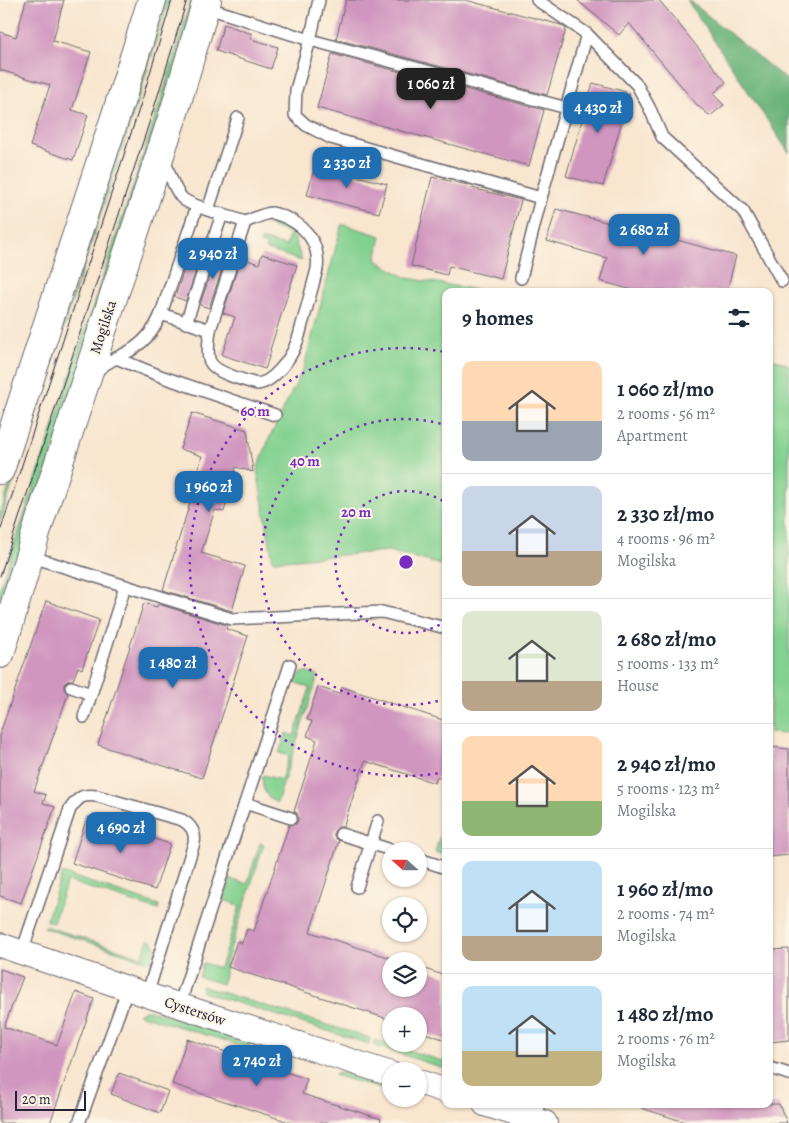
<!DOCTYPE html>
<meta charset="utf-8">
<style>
:root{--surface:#fff;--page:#f6f6f7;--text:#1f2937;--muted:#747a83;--line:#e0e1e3;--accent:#1f6fb2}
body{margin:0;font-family:Alegreya,serif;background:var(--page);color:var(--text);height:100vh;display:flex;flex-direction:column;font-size:19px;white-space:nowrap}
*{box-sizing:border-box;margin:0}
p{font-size:16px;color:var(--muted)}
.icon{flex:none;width:28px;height:28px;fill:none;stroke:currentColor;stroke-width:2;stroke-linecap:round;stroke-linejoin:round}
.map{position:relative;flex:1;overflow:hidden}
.sheet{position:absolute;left:442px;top:288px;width:331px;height:820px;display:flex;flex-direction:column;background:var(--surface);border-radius:10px;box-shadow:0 1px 4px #0004}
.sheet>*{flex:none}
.needle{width:32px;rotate:291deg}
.controls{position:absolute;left:382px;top:842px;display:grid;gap:10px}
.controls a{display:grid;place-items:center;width:45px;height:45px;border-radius:50%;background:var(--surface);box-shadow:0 1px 4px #0004;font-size:25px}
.scale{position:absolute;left:15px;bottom:12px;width:71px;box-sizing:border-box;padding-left:5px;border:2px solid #22223b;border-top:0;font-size:14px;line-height:18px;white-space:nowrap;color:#22223b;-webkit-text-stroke:4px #fcf5e5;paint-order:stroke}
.price{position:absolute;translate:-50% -42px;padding:0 11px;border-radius:10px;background:var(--accent);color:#fff;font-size:16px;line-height:32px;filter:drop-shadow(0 1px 2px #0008)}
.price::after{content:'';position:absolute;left:50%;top:30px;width:15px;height:11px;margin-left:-8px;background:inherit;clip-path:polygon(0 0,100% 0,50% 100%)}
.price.on{background:#222;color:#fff}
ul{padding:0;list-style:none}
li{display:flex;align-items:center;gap:15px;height:125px;padding:0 20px}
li+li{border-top:1px solid var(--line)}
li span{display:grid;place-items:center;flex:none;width:140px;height:100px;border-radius:10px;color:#555}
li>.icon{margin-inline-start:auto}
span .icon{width:60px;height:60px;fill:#fffc;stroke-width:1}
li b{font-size:21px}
h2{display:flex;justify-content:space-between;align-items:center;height:60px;padding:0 20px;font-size:21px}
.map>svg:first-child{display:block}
</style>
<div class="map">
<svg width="789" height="1123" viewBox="0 0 789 1123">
<rect width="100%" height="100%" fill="#fcf5e5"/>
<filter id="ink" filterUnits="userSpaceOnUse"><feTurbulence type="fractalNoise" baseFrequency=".02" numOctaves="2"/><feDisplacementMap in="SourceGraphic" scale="10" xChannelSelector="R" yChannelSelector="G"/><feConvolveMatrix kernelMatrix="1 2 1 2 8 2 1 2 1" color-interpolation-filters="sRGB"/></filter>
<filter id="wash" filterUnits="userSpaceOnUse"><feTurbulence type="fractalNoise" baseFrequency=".0096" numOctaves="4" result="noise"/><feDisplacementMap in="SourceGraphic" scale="20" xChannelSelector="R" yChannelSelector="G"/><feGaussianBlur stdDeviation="1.12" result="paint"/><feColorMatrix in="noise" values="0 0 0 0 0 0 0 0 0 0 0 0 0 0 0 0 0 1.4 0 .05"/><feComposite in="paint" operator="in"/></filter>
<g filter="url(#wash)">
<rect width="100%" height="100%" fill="#f8e6cf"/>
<g fill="#83d190" stroke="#527a66">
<polygon points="164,0 169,0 136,106 0,522 0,514 101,207 99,206"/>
<polygon points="191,0 195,0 183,43 0,617 0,588 145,149 172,64"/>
<polygon points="270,219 288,225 291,228 302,261 265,249 267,245 260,243 262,239 286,246 290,233 266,225 267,221"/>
<polygon points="342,224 381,236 376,260 407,278 485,291 446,291 446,566 388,551 273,561 257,470 269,439 304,367"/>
<polygon points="770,357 789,365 789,734 770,733"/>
<path d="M307 672 318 675 277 803C265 797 261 788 263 775L281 780 289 756 279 753 286 733 294 736 310 688 294 682C297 676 300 673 307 672Z"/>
<polygon points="446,817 446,856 435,852"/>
<polygon points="260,843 264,844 225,966 225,975 222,984 199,977 203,963 220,968 240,906 224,900 230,879 247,884"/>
<polygon points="62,873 159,905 158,910 67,881 53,923 46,921"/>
<polygon points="45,926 142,957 148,940 152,941 156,948 151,962 44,928"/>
<polygon points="201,986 370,1038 369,1044 202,992"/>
<polygon points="145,1010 151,1010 250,1042 248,1048 138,1014"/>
<polygon points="375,1040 446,1062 446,1069 373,1045"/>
<polygon points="341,1072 391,1087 391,1092 334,1075"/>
</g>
<polygon fill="#6ab37a" stroke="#466a5a" points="687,0 689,0 789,82 789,153"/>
<g id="blocks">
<g fill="#d096bf">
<polygon points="26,0 64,0 53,41 91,52 72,110 88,115 73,160 30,146 50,85 0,70 0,32 16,37"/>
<polygon points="346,0 465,0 561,25 566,29 547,95 336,39"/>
<polygon points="577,0 659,0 726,82 713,94 724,105 710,116 697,105 629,23 619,35"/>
<polygon points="224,24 252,34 251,39 278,47 271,69 216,51"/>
<polygon points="332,54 544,110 529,166 317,108"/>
<polygon points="593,83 630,93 603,186 566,176"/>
<polygon points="315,165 387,184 379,213 307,195"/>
<polygon points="432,177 468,185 467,187 521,200 501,279 449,266 447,275 411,266"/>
<polygon points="556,209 625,227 625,226 736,256 727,291 636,291 600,281 607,258 547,241"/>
<polygon points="193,242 204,246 186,301 175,297"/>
<polygon points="218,251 227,254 209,308 200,305"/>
<polygon points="262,254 297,265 270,350 271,351 265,369 222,355 235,317 223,313 241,258 259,264"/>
<polygon points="192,413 247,430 253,472 236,467 224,512 215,510 201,553 245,566 232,611 163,590 190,503 189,503 202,456 180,449"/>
<polygon points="46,601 99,620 82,669 78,667 73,680 69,680 64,684 64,689 68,694 34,791 46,795 43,803 55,807 21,903 0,896 0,733"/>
<polygon points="144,603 157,607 158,604 227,625 226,629 248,636 202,778 98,745"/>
<polygon points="318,687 339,694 342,687 446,721 446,780 437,777 435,783 365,761 343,827 339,827 334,831 334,836 339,841 338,844 310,932 400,961 391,961 391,989 419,989 419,967 446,976 446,1040 419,1031 419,1016 391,1016 391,1022 391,1020 228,967 237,941 242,943 247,929 254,931 289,825 296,824 298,820 297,813 294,811 317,740 307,736 312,721 307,720"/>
<polygon points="770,747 789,749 789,855 770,857"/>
<polygon points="87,817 170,844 155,890 72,863"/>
<polygon points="789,949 789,1040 770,1042 770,950"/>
<polygon points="0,969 23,977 4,1027 57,1045 76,992 94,999 50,1123 0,1123"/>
<polygon points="187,1039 307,1079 302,1094 381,1119 380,1123 292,1123 172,1084"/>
<polygon points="119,1073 168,1091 160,1113 111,1094"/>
<polygon points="641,1104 779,1104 787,1123 688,1123 641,1108"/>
</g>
</g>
</g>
<g filter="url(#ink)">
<use href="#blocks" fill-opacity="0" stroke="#6d676f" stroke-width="1"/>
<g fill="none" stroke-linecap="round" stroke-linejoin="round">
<g stroke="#6d676f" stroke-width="14">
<g id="lane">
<polyline points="319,0 310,40 296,90 295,115 306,125 331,138 541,198"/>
<polyline points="537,0 587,34 637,85 650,109 662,137 743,211 782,281"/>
<polyline points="205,7 310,40 567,108"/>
<polyline points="208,210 238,118"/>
<polyline points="521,278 541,198 587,34"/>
<polyline points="161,314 197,206"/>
<polyline points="186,323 222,214"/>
<path d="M210 330C209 339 207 350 209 359 212 373 244 380 257 384 273 383 291 358 296 344 300 336 301 326 304 318 308 302 313 285 317 269 320 247 309 229 289 219 284 217 276 213 271 213 265 213 251 220 245 222"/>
<polyline points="116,358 163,377 275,415"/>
<path d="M96 372C105 362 117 358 128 352 144 343 154 331 161 314L210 330 245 222C232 217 191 207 182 198 175 191 167 169 165 159"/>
<polyline points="29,556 232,619 382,612 446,628"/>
<polyline points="71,687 91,694"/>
<polyline points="84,717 125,586"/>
<polyline points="245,803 291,818"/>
<polyline points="341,834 394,851"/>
<polyline points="419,859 446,868"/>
<polyline points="357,887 378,821"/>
<path d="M22 952 70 809C79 797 82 794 97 796L182 820C191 825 196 833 194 843L147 995"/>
<polyline points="179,1006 290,665"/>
<polyline points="770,1068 789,1074"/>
<polyline points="534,1119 539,1104"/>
<polyline points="79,1123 128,988"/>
</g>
</g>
<g stroke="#6d676f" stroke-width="26">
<g id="street">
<polyline points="0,945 147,995 391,1074"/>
<polyline points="419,1082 446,1091"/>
<polyline points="485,1104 545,1123"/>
</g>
</g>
<g stroke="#6d676f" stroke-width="30">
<g id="secondary">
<polyline points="0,470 123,93 152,0"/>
<polyline points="0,654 40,520 175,109 207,0"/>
</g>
</g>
<use href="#lane" stroke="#fff" stroke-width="11"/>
<use href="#street" stroke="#fff" stroke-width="24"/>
<use href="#secondary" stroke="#fff" stroke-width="28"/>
<g stroke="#22223b" stroke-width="1">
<polyline points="0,532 141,103 172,0"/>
<polyline points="0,576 154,108 187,0"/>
</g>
</g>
</g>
<g fill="none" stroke="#7b2cbf" stroke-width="2.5" stroke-dasharray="2.5 5">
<path d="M446 621A71 71 0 1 1 446 503"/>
<path d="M445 699A143 143 0 1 1 445 425"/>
<path d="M445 772A214 214 0 1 1 445 352"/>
</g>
<g text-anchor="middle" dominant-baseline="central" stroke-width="4" stroke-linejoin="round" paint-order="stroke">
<g font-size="15" fill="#22223b" stroke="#fcf5e5">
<text transform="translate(103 327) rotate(-72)">Mogilska</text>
<text transform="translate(195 1011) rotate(18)">Cystersów</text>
</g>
</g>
<circle cx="406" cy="562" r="8" fill="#7b2cbf" stroke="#fcf5e5" stroke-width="2.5"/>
<g font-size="15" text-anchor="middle" font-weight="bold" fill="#7b2cbf" stroke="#fcf5e5" stroke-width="4" stroke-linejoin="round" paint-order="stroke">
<text x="255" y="416">60 m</text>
<text x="305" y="466">40 m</text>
<text x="356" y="517">20 m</text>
</g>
</svg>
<div class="controls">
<a><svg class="needle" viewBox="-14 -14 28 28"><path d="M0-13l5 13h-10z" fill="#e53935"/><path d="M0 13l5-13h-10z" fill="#747a83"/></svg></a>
<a><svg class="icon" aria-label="locate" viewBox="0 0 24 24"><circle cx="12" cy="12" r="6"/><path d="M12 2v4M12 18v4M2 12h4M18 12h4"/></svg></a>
<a><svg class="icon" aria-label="layers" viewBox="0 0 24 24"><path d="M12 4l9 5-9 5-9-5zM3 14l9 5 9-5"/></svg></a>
<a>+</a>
<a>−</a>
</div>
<div class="scale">20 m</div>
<b class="price on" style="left:431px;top:110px">1 060 zł</b>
<b class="price" style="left:598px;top:134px">4 430 zł</b>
<b class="price" style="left:347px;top:189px">2 330 zł</b>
<b class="price" style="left:644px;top:256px">2 680 zł</b>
<b class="price" style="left:213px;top:280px">2 940 zł</b>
<b class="price" style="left:209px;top:513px">1 960 zł</b>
<b class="price" style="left:173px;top:689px">1 480 zł</b>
<b class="price" style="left:121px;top:854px">4 690 zł</b>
<b class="price" style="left:257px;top:1087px">2 740 zł</b>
<section class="sheet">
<h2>9 homes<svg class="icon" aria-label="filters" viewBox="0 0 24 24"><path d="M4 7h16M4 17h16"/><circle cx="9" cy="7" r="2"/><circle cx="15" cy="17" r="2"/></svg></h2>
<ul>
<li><span style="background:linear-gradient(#ffd9b3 60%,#9aa5b1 0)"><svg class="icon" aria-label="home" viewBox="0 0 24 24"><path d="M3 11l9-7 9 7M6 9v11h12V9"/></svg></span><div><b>1 060 zł/mo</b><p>2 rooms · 56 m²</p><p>Apartment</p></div></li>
<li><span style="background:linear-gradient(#c9d6e8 65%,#b9a48a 0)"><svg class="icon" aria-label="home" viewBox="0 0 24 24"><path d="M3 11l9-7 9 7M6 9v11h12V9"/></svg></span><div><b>2 330 zł/mo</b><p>4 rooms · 96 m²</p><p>Mogilska</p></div></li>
<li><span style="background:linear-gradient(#dfe7d0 70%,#b9a48a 0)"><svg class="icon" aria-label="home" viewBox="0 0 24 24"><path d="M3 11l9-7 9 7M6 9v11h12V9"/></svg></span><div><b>2 680 zł/mo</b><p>5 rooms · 133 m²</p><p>House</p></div></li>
<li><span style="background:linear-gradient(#ffd9b3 65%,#8fb573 0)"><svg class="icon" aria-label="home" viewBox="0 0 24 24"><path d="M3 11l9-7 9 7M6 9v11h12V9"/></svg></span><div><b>2 940 zł/mo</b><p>5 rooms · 123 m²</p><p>Mogilska</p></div></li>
<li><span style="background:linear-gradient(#bfe0f5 75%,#b9a48a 0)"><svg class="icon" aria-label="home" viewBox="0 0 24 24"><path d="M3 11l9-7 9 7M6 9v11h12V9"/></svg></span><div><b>1 960 zł/mo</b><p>2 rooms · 74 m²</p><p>Mogilska</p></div></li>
<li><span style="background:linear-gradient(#bfe0f5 65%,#c2b280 0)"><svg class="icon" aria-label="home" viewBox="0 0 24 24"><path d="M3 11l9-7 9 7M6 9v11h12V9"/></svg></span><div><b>1 480 zł/mo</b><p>2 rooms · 76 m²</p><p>Mogilska</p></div></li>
</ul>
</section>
</div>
